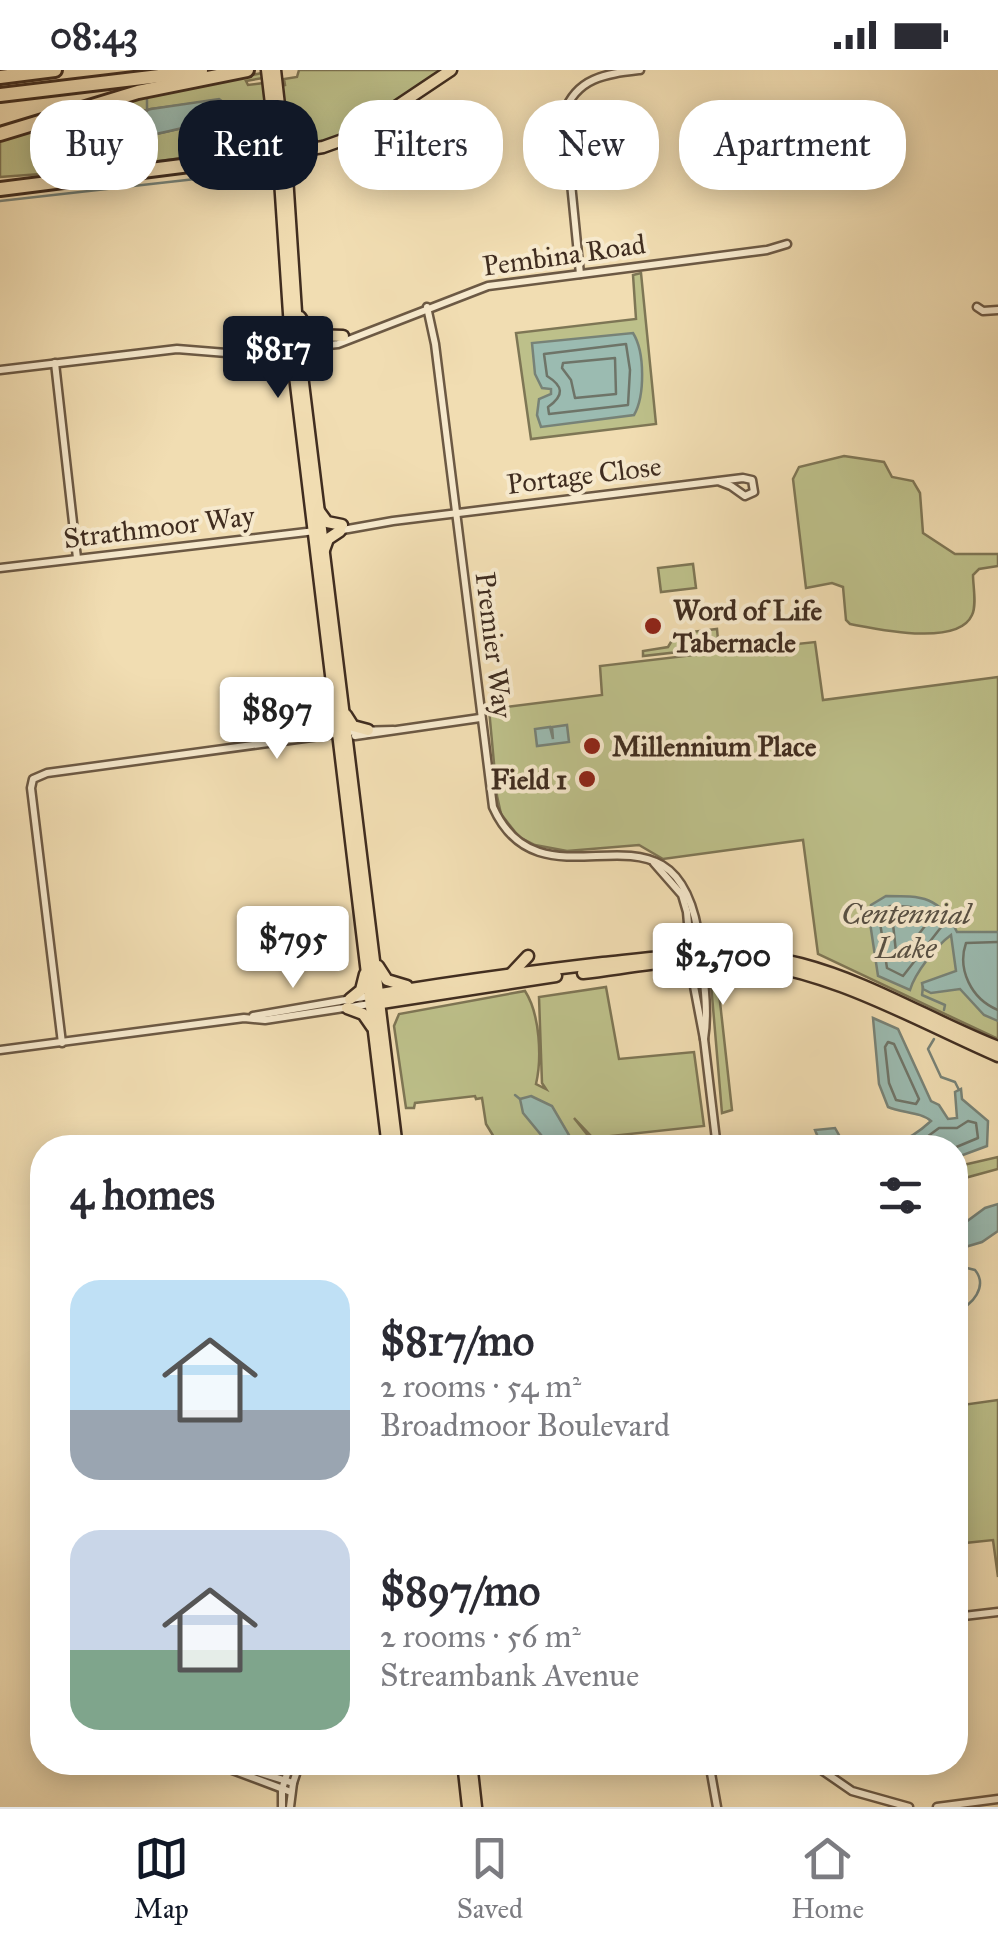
<!DOCTYPE html>
<meta charset="utf-8">
<style>
:root{--surface:#fff;--page:#f7f7f7;--text:#2b2b33;--muted:#7c7c81;--line:#e1e1e2;--accent:#111827}
body{margin:0;font-family:"IM FELL Great Primer",serif;background:var(--page);color:var(--text);height:100vh;display:flex;flex-direction:column;font-size:38px;white-space:nowrap}
*{box-sizing:border-box;margin:0}
p{font-size:32px;color:var(--muted)}
.icon{flex:none;width:55px;height:55px;fill:none;stroke:currentColor;stroke-width:2;stroke-linecap:round;stroke-linejoin:round}
.map{position:relative;flex:1;overflow:hidden}
.panel{position:absolute;left:30px;top:1065px;width:938px;height:640px;display:flex;flex-direction:column;background:var(--surface);border-radius:40px;box-shadow:0 5px 25px #0003}
.panel>*{flex:none}
.guide{position:absolute;left:30px;top:30px;width:940px;height:90px;display:flex;gap:20px}
.price{position:absolute;translate:-50% -85px;padding:0 22px;border-radius:10px;background:#fff;color:#222;font-size:32px;line-height:65px;filter:drop-shadow(0 2px 5px #0008)}
.price::after{content:'';position:absolute;left:50%;top:60px;width:30px;height:22px;margin-left:-15px;background:inherit;clip-path:polygon(0 0,100% 0,50% 100%)}
.price.current{background:var(--accent);color:#fff}
ul{padding:0;list-style:none}
li{display:flex;align-items:center;gap:30px;height:250px;padding:0 40px}
li span{display:grid;place-items:center;flex:none;width:280px;height:200px;border-radius:30px;color:#555}
li>.icon{margin-inline-start:auto}
span .icon{width:120px;height:120px;fill:#fffc;stroke-width:1}
li b{font-size:42px}
h2{display:flex;justify-content:space-between;align-items:center;height:120px;padding:0 40px;font-size:42px}
.tag{padding:0 35px;border-radius:40px;background:var(--surface);box-shadow:0 5px 25px #0003;font-size:35px;line-height:90px}
.tag.current{background:var(--accent);color:#fff}
.status{display:flex;justify-content:space-between;align-items:center;height:70px;padding:0 50px;background:var(--surface);direction:ltr}
.status svg{height:28px;fill:currentColor}
.tabs{display:flex;justify-content:space-around;align-items:center;height:140px;border-top:2px solid var(--line);background:var(--surface);font-size:28px;color:var(--muted)}
.tabs a{display:grid;justify-items:center;gap:5px}
.tabs .current{color:var(--accent)}
.map>svg:first-child{display:block}
</style>
<div class="status"><b>08:43</b><svg viewBox="0 0 49 12"><path d="M0 12V9h3v3zM5 12V6h3v6zM10 12V3h3v9zM15 12V0h3v12zM26 1h20v11H26zM47 4h2v5h-2z"/></svg></div>
<div class="map">
<svg width="998" height="1737" viewBox="0 0 998 1737">
<rect width="100%" height="100%" fill="#f1ddb2"/>
<filter id="stains"><feTurbulence type="fractalNoise" baseFrequency=".002" numOctaves="4"/><feColorMatrix values="0 0 0 0 .2 0 0 0 0 .09 0 0 0 0 .02 0 0 0 .5 -.17"/></filter>
<radialGradient id="worn" r=".72"><stop offset=".6" stop-color="#630" stop-opacity="0"/><stop offset="1" stop-color="#630" stop-opacity=".3"/></radialGradient>
<g fill="#bdc08a" stroke="#7e7655" stroke-width="2.5" fill-rule="evenodd">
<path d="M299 0H446C410 25 333 90 288 75L281 16 285 15 284 9 297 7Z"/>
<path d="M262 3 263 8 246 11 248 15 264 13 273 72 267 77 82 101 0 107V70L130 30ZM219 30 226 47C166 62 98 82 35 71L151 39Z"/>
<polygon points="641,203 656,354 531,369 516,263 636,249 633,205"/>
<path d="M844 386 884 392 892 407 913 411 920 423 923 463 955 484H998V496L979 499 973 505C973 516 977 535 972 545 958 577 877 559 850 554L846 550 843 517 832 513 806 518 793 409 799 397Z"/>
<polygon points="693,494 696,518 661,522 658,498"/>
<polygon points="717,559 719,581 695,585 815,572 823,630 998,607 998,969 818,884 803,770 663,789 639,775 567,781 535,775 519,767 501,744 497,726 489,639 602,625 600,596 694,585 691,562"/>
<polygon points="689,565 691,577 687,581 643,586 643,581 668,577 674,567"/>
<polygon points="711,914 719,923 732,1040 722,1043"/>
<path d="M606 917 619 989 694 982 704 1056 593 1068 574 1048 597 1077H500L486 1054 482 1028 476 1029 475 1026 415 1033 414 1038H406L394 956 399 944 525 921C540 944 542 988 536 1014L546 1019 542 1013 539 927Z"/>
<polygon points="998,1087 998,1099 965,1108 955,1116 955,1099 959,1096"/>
<polygon points="998,1330 998,1507 993,1470 955,1474 955,1336"/>
</g>
<g fill="#9bbbb1" stroke="#778277" stroke-width="2.5">
<path d="M219 29 223 32 227 47C166 62 97 83 34 70L151 39Z"/>
<path d="M633 263C645 282 645 326 634 345L541 357 537 345 539 329 551 324V319L542 318 535 304 532 273Z"/>
<polygon points="567,655 569,672 537,676 535,659 550,657 553,669 552,657"/>
<path d="M886 826C922 826 940 826 957 862H998V951L984 945 960 919 931 923 923 919 922 913 956 901 951 865C936 876 915 903 910 920L878 906 869 846 871 835Z"/>
<path d="M873 948 898 959 931 1031 939 1035 948 1049 957 1048 955 1022 961 1019 962 1029 988 1051 987 1076 955 1088V1078L822 1077 815 1060 835 1058 843 1072C885 1073 897 1082 931 1051 921 1042 902 1043 888 1037L879 1014Z"/>
<polygon points="531,1026 552,1036 576,1077 551,1077 523,1043 520,1029"/>
<polygon points="998,1134 998,1161 982,1172 955,1180 955,1165 964,1159 962,1155 985,1138"/>
</g>
<g fill="none" stroke-linecap="round" stroke-linejoin="round">
<g stroke="#6e7468" stroke-width="2.5">
<path d="M626 274 630 300 628 335 549 344 548 337C565 325 563 316 547 306L544 284Z"/>
<polygon points="615,288 616,324 575,328 571,310 562,298 563,293"/>
<path d="M890 836C913 836 928 836 942 856L903 906 887 898 879 846 881 841Z"/>
<polygon points="897,849 915,849 925,856 902,886 896,882 893,854"/>
<path d="M998 872 966 873C957 899 971 929 998 940"/>
<polygon points="888,972 894,974 919,1029 916,1034 896,1030 889,1013 885,977"/>
<polyline points="912,1078 939,1058 957,1058 968,1051 976,1053 978,1068 954,1078"/>
</g>
<g stroke="#778277" stroke-width="2.5">
<polyline points="147,41 147,24"/>
<polyline points="186,56 229,65 230,79"/>
<polyline points="0,131 231,105 230,97"/>
<polyline points="923,917 922,925 945,935 944,940"/>
<polyline points="934,969 928,979 941,1007 955,1012 959,1020"/>
<polyline points="515,1025 520,1029"/>
<path d="M955 1195 975 1200C988 1216 973 1236 955 1241"/>
</g>
<g stroke="#6c5944" stroke-width="11">
<g id="minor">
<path d="M580 204 564 43C577 7 606 4 640 0"/>
<path d="M427 237 435 274 493 737C545 853 680 704 700 876 703 905 709 939 704 969"/>
<polyline points="977,237 983,241 998,240"/>
<polyline points="232,281 323,269"/>
<polyline points="55,293 77,488"/>
<polyline points="0,300 177,279 239,284 338,274 488,216 767,180 787,174"/>
<polyline points="337,461 393,451 743,408 752,410 754,422 745,426 731,416 718,411"/>
<polyline points="0,498 315,461"/>
<polyline points="355,666 480,648"/>
<polyline points="654,793 682,825 687,842 693,911 704,969 717,1078"/>
<polyline points="253,946 369,926"/>
<polyline points="62,973 31,718 33,709 47,703 356,661 393,660"/>
<polyline points="0,980 244,948 265,950 370,934"/>
<polyline points="955,1547 998,1542"/>
<polyline points="211,1692 291,1722"/>
<polyline points="226,1692 293,1713"/>
<polyline points="709,1692 717,1737"/>
<polyline points="810,1692 852,1721 909,1737"/>
<polyline points="282,1737 282,1719 291,1692"/>
<polyline points="290,1737 293,1713 300,1692"/>
<polyline points="937,1737 998,1729"/>
</g>
</g>
<g stroke="#402d20" stroke-width="15">
<g id="major">
<polyline points="267,0 280,110 291,273 388,1078"/>
<polyline points="275,0 287,106 298,272 397,1078"/>
<polyline points="280,84 323,77 351,67 451,0"/>
<polyline points="300,247 312,265 343,266"/>
<polyline points="319,441 327,452 342,455"/>
<polyline points="324,480 328,469 340,461"/>
<polyline points="346,645 353,656 368,660"/>
<polyline points="698,863 707,875 719,883"/>
<polyline points="672,885 690,863"/>
<polyline points="673,894 688,903 693,911"/>
<polyline points="378,896 387,910 407,916"/>
<polyline points="512,903 528,886"/>
<path d="M583 903C634 897 686 886 737 891 832 900 913 949 998 986"/>
<polyline points="703,906 719,891"/>
<path d="M375 925C451 912 526 902 603 893 669 886 734 876 801 894 870 912 932 951 998 977"/>
<polyline points="350,929 361,920 365,904"/>
<polyline points="375,934 556,906"/>
<polyline points="347,938 363,944 372,957"/>
<polyline points="463,1692 468,1737"/>
<polyline points="471,1692 476,1737"/>
</g>
</g>
<g stroke="#402d20" stroke-width="18">
<g id="highway">
<polyline points="0,7 55,0"/>
<polyline points="0,25 201,1"/>
<polyline points="0,64 138,22 247,0"/>
<polyline points="254,91 273,98 280,110"/>
<polyline points="0,119 277,84"/>
</g>
</g>
<use href="#minor" stroke="#f6e9cd" stroke-width="6"/>
<use href="#major" stroke="#f1ddb2" stroke-width="10"/>
<use href="#highway" stroke="#f1ddb2" stroke-width="12"/>
</g>
<g fill="#8f2418" stroke="#f6e9cd" stroke-width="4">
<circle cx="653" cy="556" r="10"/>
<circle cx="592" cy="676" r="10"/>
<circle cx="587" cy="709" r="10"/>
</g>
<g text-anchor="middle" dominant-baseline="central" stroke-width="8" stroke-linejoin="round" paint-order="stroke">
<g font-size="28" fill="#402d20" stroke="#f6e9cd">
<text transform="translate(564 185) rotate(-8)">Pembina Road</text>
<text transform="translate(584 405) rotate(-7)">Portage Close</text>
<text transform="translate(159 457) rotate(-7)">Strathmoor Way</text>
<text transform="translate(494 575) rotate(83)">Premier Way</text>
</g>
<g font-size="28" font-weight="bold" fill="#402d20" stroke="#f6e9cd" text-anchor="start">
<text x="673" y="540">Word of Life<tspan x="673" dy="32">Tabernacle</tspan></text>
<text x="612" y="676">Millennium Place</text>
<text x="567" y="709" text-anchor="end">Field 1</text>
</g>
<g font-size="30" font-style="italic" fill="#575044" stroke="#f6e9cd">
<text x="906" y="844">Centennial<tspan x="906" dy="34">Lake</tspan></text>
</g>
</g>
<rect width="100%" height="100%" filter="url(#stains)"/>
<rect width="100%" height="100%" fill="url(#worn)"/>
</svg>
<b class="price current" style="left:278px;top:331px">$817</b>
<b class="price" style="left:277px;top:692px">$897</b>
<b class="price" style="left:293px;top:921px">$795</b>
<b class="price" style="left:723px;top:938px">$2,700</b>
<div class="guide">
<a class="tag">Buy</a>
<a class="tag current">Rent</a>
<a class="tag">Filters</a>
<a class="tag">New</a>
<a class="tag">Apartment</a>
</div>
<section class="panel">
<h2>4 homes<svg class="icon" aria-label="filters" viewBox="0 0 24 24"><path d="M4 7h16M4 17h16"/><circle cx="9" cy="7" r="2"/><circle cx="15" cy="17" r="2"/></svg></h2>
<ul>
<li><span style="background:linear-gradient(#bfe0f5 65%,#9aa5b1 0)"><svg class="icon" aria-label="home" viewBox="0 0 24 24"><path d="M3 11l9-7 9 7M6 9v11h12V9"/></svg></span><div><b>$817/mo</b><p>2 rooms · 54 m²</p><p>Broadmoor Boulevard</p></div></li>
<li><span style="background:linear-gradient(#c9d6e8 60%,#7fa58c 0)"><svg class="icon" aria-label="home" viewBox="0 0 24 24"><path d="M3 11l9-7 9 7M6 9v11h12V9"/></svg></span><div><b>$897/mo</b><p>2 rooms · 56 m²</p><p>Streambank Avenue</p></div></li>
</ul>
</section>
</div>
<nav class="tabs">
<a class="current"><svg class="icon" aria-label="map" viewBox="0 0 24 24"><path d="M3 6l6-2 6 2 6-2v14l-6 2-6-2-6 2zM9 4v14M15 6v14"/></svg>Map</a>
<a><svg class="icon" aria-label="saved" viewBox="0 0 24 24"><path d="M7 4h10v16l-5-4-5 4z"/></svg>Saved</a>
<a><svg class="icon" aria-label="home" viewBox="0 0 24 24"><path d="M3 11l9-7 9 7M6 9v11h12V9"/></svg>Home</a>
</nav>
